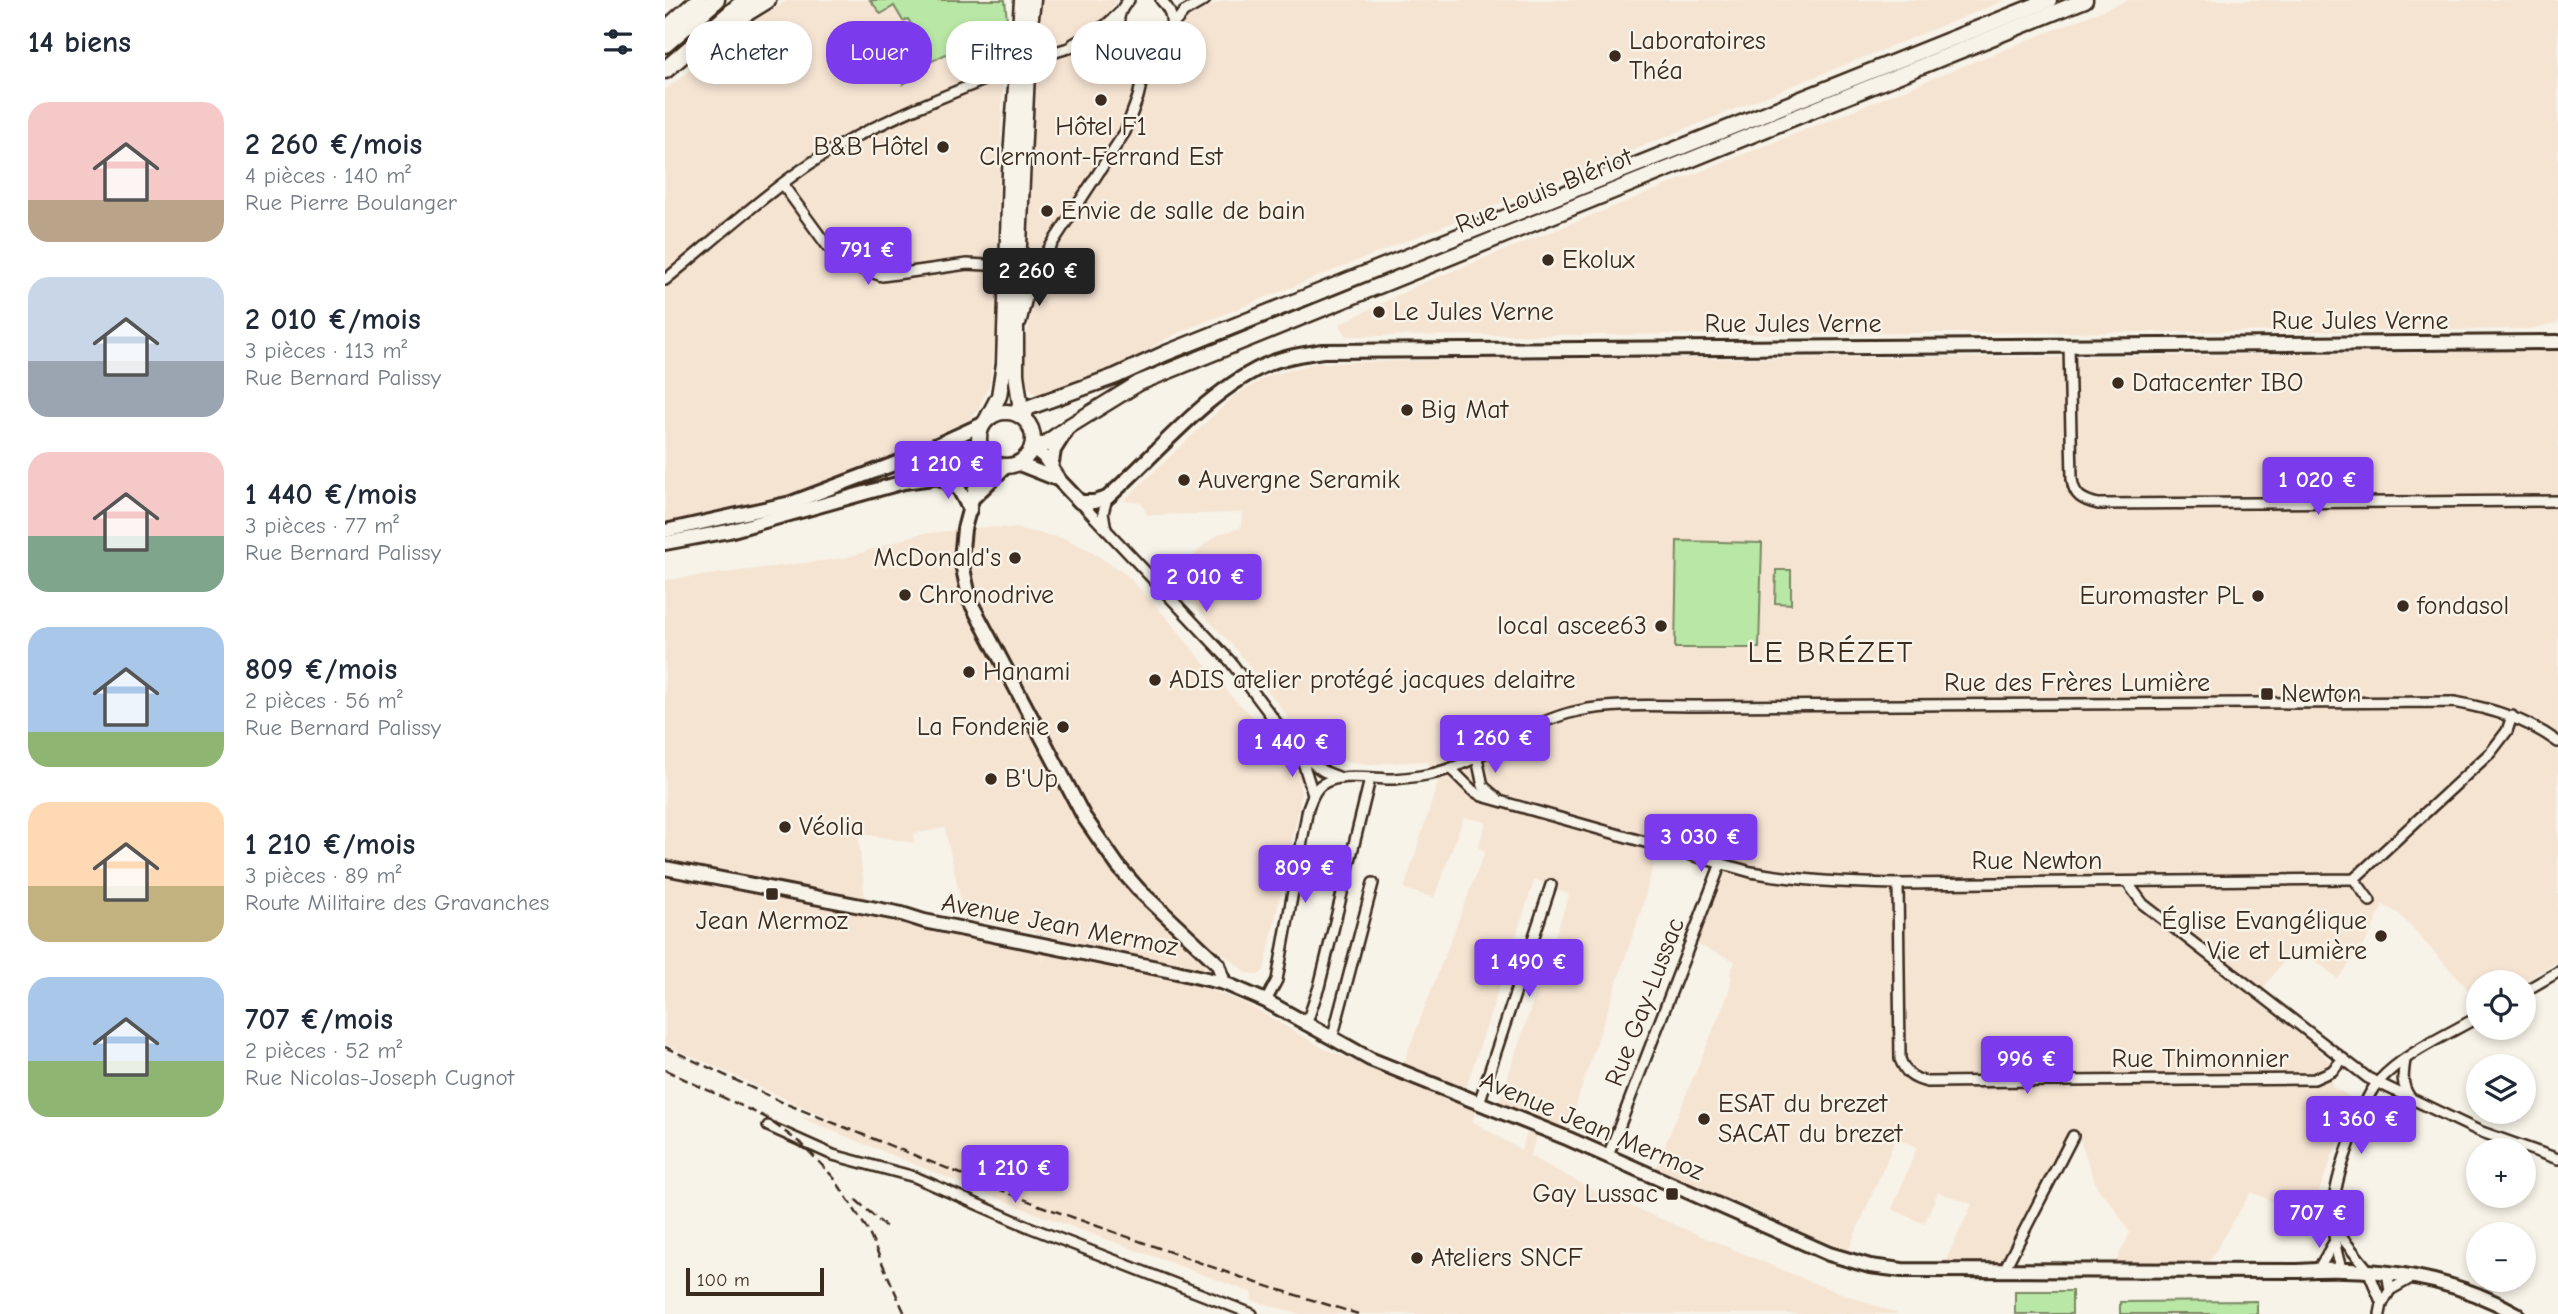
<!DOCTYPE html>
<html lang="fr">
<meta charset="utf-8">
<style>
:root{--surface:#fff;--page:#f6f6f7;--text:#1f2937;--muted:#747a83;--accent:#7c3aed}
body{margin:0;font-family:"Comic Neue",sans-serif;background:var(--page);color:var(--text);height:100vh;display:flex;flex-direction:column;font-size:26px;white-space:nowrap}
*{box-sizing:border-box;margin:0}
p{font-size:23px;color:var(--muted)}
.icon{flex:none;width:38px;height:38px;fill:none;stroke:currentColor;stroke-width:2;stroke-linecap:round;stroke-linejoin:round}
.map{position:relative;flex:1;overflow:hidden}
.side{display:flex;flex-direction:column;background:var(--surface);width:665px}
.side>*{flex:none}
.top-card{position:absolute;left:21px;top:21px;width:665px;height:63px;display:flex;gap:14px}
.fabs{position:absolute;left:1801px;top:970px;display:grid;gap:14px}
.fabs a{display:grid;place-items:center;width:70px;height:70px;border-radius:50%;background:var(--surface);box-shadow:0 4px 10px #0003;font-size:35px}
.scale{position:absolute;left:21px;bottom:18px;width:138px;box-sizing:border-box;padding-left:7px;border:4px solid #3b2a1e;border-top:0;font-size:19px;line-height:24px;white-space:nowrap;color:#3b2a1e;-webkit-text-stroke:5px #f7f3e8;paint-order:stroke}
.price{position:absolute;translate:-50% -60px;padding:0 16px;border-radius:7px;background:var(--accent);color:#fff;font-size:23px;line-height:46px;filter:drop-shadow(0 2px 4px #0008)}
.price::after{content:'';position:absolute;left:50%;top:42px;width:21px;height:16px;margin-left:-10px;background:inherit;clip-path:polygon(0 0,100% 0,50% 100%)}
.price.current{background:#222;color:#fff}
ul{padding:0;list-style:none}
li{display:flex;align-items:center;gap:21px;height:175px;padding:0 28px}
li span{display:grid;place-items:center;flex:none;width:196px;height:140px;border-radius:21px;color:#555}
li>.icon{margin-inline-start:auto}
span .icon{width:84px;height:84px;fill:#fffc;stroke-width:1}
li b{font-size:30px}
h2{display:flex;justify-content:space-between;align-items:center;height:84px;padding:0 28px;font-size:30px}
.pill{padding:0 24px;border-radius:28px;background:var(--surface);box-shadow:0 4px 10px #0003;font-size:24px;line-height:63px}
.pill.current{background:var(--accent);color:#fff}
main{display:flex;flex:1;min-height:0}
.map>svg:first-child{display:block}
</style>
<main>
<section class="side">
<h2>14 biens<svg class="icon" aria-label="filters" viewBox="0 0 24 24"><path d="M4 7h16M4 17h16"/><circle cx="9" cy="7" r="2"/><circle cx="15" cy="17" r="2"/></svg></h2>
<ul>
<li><span style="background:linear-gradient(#f6c9c9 70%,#b9a48a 0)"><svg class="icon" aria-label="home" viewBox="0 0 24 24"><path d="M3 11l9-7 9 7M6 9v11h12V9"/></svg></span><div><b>2 260 €/mois</b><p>4 pièces · 140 m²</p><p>Rue Pierre Boulanger</p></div></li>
<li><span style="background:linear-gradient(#c9d6e8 60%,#9aa5b1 0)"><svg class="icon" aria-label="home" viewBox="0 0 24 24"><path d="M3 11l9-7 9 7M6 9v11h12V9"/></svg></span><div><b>2 010 €/mois</b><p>3 pièces · 113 m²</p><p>Rue Bernard Palissy</p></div></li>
<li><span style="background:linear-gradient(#f6c9c9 60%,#7fa58c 0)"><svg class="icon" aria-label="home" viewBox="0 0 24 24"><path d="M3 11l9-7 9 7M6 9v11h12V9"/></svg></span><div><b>1 440 €/mois</b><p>3 pièces · 77 m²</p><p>Rue Bernard Palissy</p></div></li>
<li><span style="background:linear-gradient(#a9c7e8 75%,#8fb573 0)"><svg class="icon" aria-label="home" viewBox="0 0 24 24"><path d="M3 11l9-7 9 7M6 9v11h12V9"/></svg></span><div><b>809 €/mois</b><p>2 pièces · 56 m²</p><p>Rue Bernard Palissy</p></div></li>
<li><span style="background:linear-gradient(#ffd9b3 60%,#c2b280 0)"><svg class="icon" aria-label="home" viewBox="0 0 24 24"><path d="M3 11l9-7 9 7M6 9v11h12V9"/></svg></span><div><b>1 210 €/mois</b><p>3 pièces · 89 m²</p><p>Route Militaire des Gravanches</p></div></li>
<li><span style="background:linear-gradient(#a9c7e8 60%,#8fb573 0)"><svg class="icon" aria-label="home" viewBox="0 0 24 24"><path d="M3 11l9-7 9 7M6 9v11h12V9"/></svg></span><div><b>707 €/mois</b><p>2 pièces · 52 m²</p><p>Rue Nicolas-Joseph Cugnot</p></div></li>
</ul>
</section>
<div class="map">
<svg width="1893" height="1314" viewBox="0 0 1893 1314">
<rect width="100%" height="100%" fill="#f7f3e8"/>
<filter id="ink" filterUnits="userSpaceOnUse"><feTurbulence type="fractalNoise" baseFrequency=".0143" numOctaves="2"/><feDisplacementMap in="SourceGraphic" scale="14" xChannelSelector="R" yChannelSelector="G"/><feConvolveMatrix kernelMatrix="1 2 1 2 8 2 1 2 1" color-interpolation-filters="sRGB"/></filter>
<g filter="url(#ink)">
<g fill="#f6e4d3">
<polygon points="123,0 340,0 343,30 339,61 332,232 334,318 324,386 313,410 305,419 251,449 134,494 83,507 0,522 0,90 87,22"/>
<polygon points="374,0 452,0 446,10 445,24 451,40 467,49 474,59 470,96 457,130 360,271 362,186"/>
<polygon points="559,0 1341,0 510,334 468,359 388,397 371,394 361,385 358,374 359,349 369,297 382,264 464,135 494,54 508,41 522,19 536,10"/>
<polygon points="1463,0 1893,0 1893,323 1865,329 1690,331 681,336 675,324 753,285"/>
<polygon points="1893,351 1893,962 1859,982 1813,982 1813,1000 1733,913 1718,905 1702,940 1673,979 1631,945 1590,999 1653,1049 1665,1062 1667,1086 1682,1095 1684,1102 1684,1112 1653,1194 1655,1222 1586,1192 1544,1262 1450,1263 1465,1233 1448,1206 1432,1188 1414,1138 1408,1136 1343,1262 1280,1262 1307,1204 1273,1192 1259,1224 1227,1209 1252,1147 1231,1139 1182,1253 1082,1207 990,1169 1063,994 1067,976 1065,975 1070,961 1031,944 1059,870 992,852 976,911 902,1131 833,1105 904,895 870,879 800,1091 739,1066 741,1056 820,851 813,848 821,822 799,817 769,898 739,889 773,782 762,761 705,764 683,762 650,753 572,650 505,581 541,543 554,534 575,528 578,513 482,515 476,503 458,501 570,395 603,376 651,363 820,359 1393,357"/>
<polygon points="321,527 351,528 401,539 424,550 462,575 500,616 566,696 623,750 635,775 636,798 599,971 593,975 582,973 549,947 538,970 299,917 280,828 248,834 249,843 193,833 201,907 381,944 375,972 380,953 528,984 552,992 582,1004 660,1049 811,1111 807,1121 856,1150 862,1133 872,1136 865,1156 934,1193 1151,1284 1234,1314 634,1314 586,1300 588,1293 372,1214 175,1134 135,1117 167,1120 0,1044 0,580 180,558 254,534"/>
</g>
<g fill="#b9e7a5" stroke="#7a8862" stroke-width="2">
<polygon points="205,0 340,0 343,30 339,61 324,67 319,53 326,53 329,28 322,27 323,22 308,20 305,42 261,64 263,70 238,84 245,61 234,57 237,42 252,34 243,19 238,21 229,6 216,14"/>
<polygon points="1012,541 1097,543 1094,648 1010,648"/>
<polygon points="1111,570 1126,570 1126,604 1110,603"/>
<rect x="1350" y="1291" width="57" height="23"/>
<polygon points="1592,1301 1592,1314 1455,1314 1455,1302"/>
</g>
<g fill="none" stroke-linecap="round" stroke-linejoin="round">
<g stroke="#3b2a1e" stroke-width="14">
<g id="street">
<path d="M464 0C428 36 498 69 506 25 508 15 503 7 496 0"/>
<polyline points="506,27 519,12 540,0"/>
<polyline points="408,44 441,25 455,12"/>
<path d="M371 59C401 47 431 40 463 40"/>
<polyline points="118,185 163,247 188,266 217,276 302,264 341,266"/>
<path d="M0 280C53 237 113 181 170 148 225 117 284 94 342 71"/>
<polyline points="356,322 368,273 460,132 473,97 481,63 492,44"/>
<path d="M1404 345 1407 479C1409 496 1417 500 1433 504L1893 501"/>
<polyline points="415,502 565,661 635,754 658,771 676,778"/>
<polyline points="441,529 438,513 442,498"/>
<polyline points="636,756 648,794"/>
<polyline points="812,758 818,786 832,798"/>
<path d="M786 769 807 790 817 796 1086 872C1135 881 1183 883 1233 884L1689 879 1826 752 1842 731 1847 716"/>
<polyline points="1689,879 1705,901"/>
<polyline points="1462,882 1478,904 1703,1078 1814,1131 1893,1159"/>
<path d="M1233 884 1235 1059C1241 1074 1247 1078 1262 1082L1649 1079 1667 1071 1678 1059"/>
<polyline points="1858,992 1893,972"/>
<path d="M601 1001 612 980 643 808C646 800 649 790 656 785 674 772 708 779 729 779 740 778 751 777 761 775 817 765 858 722 913 711 952 703 995 706 1035 706L1789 702C1828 709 1861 719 1893 742"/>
<polyline points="641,1025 654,987 705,779"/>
<polyline points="667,1039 708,883"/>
<path d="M1740 1060C1738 1074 1736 1084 1744 1096"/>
<polyline points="814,1103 886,885"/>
<polyline points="103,1126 168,1155 250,1177 364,1227 587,1314"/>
<polyline points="943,1156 1056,863"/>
<polyline points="1669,1228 1703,1270 1717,1304"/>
<path d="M1676 1268C1659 1214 1671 1180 1690 1128 1697 1112 1702 1094 1714 1081 1738 1054 1782 1035 1813 1017"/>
<polyline points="1339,1270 1408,1136"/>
<polyline points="1653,1270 1668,1244"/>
<polyline points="1725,1290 1748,1277"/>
<polyline points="1715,1314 1717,1304 1725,1290 1722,1272"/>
</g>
</g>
<g stroke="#3b2a1e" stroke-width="18">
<g id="secondary">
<path d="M367 447 379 457 395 481 415 502H429L442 498C493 453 542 390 605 363 622 356 640 354 658 351L1893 342"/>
<polyline points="322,459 313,477 299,529 296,559 305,601 419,817 453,866 474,890 553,964 559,983"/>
<polyline points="354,464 392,479"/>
<polyline points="386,468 389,450 401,431"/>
<polyline points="273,477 294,489 305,510"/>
<polyline points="310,496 340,467"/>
<polyline points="0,531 126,503 237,461 318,424"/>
<polyline points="0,543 64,531 239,482 310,472 317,464"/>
<path d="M0 868 237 914 259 921 512 972 559 983 601 1001 705 1059 904 1139 1164 1254 1205 1266 1237 1270 1633 1271C1708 1266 1786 1276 1852 1314"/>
</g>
</g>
<g stroke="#3b2a1e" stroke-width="19">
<g id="primary">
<circle cx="341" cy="439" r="27"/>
<polyline points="353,414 355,403 351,374 351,309 365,8"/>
<polyline points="359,418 362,408 451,376 501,353 1384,0"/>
<polyline points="322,419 334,396 339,364 345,172 357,0"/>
<polyline points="367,447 380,444 406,425 474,383 1420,0"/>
</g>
</g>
<g stroke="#3b2a1e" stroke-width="21">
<g id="highway">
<polyline points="365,17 367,0"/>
<polyline points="63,24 102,0"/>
<polyline points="4,27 34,0"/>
<polyline points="0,44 51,0"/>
<polyline points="0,70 81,0"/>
</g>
</g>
<use href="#street" stroke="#f7f3e8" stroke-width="9"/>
<use href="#secondary" stroke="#f7f3e8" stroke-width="12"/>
<use href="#primary" stroke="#f7f3e8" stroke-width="14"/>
<use href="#highway" stroke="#f7f3e8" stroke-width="16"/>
<g stroke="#3b2a1e" stroke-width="2.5" stroke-dasharray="10 5" stroke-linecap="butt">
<polyline points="0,1047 119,1103 376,1206 592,1283 693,1314"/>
<polyline points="0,1070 100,1117 138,1145 169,1178 202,1229 240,1314"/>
<polyline points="191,1200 221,1227"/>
</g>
</g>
</g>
<g fill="#3b2a1e" stroke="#f7f3e8" stroke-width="2.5">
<circle cx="950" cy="56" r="7"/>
<circle cx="436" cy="100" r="7"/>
<circle cx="278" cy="147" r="7"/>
<circle cx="382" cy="211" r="7"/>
<circle cx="883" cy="260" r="7"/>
<circle cx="714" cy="312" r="7"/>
<circle cx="1453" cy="383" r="7"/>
<circle cx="742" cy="410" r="7"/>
<circle cx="519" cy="480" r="7"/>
<circle cx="350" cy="558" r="7"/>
<circle cx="240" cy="595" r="7"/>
<circle cx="1593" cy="596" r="7"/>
<circle cx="1738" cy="606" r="7"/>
<circle cx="996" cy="626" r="7"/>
<circle cx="304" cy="672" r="7"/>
<circle cx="490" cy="680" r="7"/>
<rect x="1595" y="687" width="14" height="14" rx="3.5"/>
<circle cx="398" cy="727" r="7"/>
<circle cx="326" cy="779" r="7"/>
<circle cx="120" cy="827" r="7"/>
<rect x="100" y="887" width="14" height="14" rx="3.5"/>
<circle cx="1716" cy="936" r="7"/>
<circle cx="1039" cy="1119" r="7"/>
<rect x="1000" y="1187" width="14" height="14" rx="3.5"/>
<circle cx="752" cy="1258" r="7"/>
</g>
<g text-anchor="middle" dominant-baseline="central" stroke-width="5" stroke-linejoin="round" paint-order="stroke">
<g font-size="26" fill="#3b2a1e" stroke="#f7f3e8" text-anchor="start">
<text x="964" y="41">Laboratoires<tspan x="964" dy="30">Théa</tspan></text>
<text x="436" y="127" text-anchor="middle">Hôtel F1<tspan x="436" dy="30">Clermont-Ferrand Est</tspan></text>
<text x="264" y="147" text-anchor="end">B&amp;B Hôtel</text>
<text x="396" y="211">Envie de salle de bain</text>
<text x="897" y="260">Ekolux</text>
<text x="728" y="312">Le Jules Verne</text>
<text x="1467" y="383">Datacenter IBO</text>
<text x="756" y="410">Big Mat</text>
<text x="533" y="480">Auvergne Seramik</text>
<text x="336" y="558" text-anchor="end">McDonald's</text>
<text x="254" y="595">Chronodrive</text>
<text x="1579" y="596" text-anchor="end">Euromaster PL</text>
<text x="1752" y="606">fondasol</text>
<text x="982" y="626" text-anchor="end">local ascee63</text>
<text x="318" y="672">Hanami</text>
<text x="504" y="680">ADIS atelier protégé jacques delaitre</text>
<text x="1616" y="694">Newton</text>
<text x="384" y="727" text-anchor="end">La Fonderie</text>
<text x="340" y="779">B'Up</text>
<text x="134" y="827">Véolia</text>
<text x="107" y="921" text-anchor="middle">Jean Mermoz</text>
<text x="1702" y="921" text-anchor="end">Église Evangélique<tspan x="1702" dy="30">Vie et Lumière</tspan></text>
<text x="1053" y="1104">ESAT du brezet<tspan x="1053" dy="30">SACAT du brezet</tspan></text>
<text x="993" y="1194" text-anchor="end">Gay Lussac</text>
<text x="766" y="1258">Ateliers SNCF</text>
</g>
<g font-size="26" fill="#3b2a1e" stroke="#f7f3e8">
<text transform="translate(879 191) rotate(-22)">Rue Louis Blériot</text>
<text x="1695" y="321">Rue Jules Verne</text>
<text x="1128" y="324">Rue Jules Verne</text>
<text x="1412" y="683">Rue des Frères Lumière</text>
<text x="1372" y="861">Rue Newton</text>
<text transform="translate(395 925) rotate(11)">Avenue Jean Mermoz</text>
<text transform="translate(980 1002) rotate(-69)">Rue Gay-Lussac</text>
<text x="1535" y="1059">Rue Thimonnier</text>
<text transform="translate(927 1126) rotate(23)">Avenue Jean Mermoz</text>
</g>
<g font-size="30" letter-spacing="2" fill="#3b2a1e" stroke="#f7f3e8">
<text x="1166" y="652">LE BRÉZET</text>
</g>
</g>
</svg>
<div class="fabs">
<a><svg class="icon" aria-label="locate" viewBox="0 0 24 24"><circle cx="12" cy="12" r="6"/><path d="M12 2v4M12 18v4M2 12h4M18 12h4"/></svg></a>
<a><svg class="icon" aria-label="layers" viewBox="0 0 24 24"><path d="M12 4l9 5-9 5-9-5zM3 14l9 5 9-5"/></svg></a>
<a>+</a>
<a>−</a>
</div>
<div class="scale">100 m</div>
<b class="price" style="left:203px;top:287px">791 €</b>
<b class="price current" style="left:374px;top:308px">2 260 €</b>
<b class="price" style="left:283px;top:501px">1 210 €</b>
<b class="price" style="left:1653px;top:517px">1 020 €</b>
<b class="price" style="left:541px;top:614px">2 010 €</b>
<b class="price" style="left:830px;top:775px">1 260 €</b>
<b class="price" style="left:627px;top:779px">1 440 €</b>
<b class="price" style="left:1036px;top:874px">3 030 €</b>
<b class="price" style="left:640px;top:905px">809 €</b>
<b class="price" style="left:864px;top:999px">1 490 €</b>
<b class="price" style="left:1362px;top:1096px">996 €</b>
<b class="price" style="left:1696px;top:1156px">1 360 €</b>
<b class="price" style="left:350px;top:1205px">1 210 €</b>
<b class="price" style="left:1654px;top:1250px">707 €</b>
<div class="top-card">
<a class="pill">Acheter</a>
<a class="pill current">Louer</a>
<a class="pill">Filtres</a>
<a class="pill">Nouveau</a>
</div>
</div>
</main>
